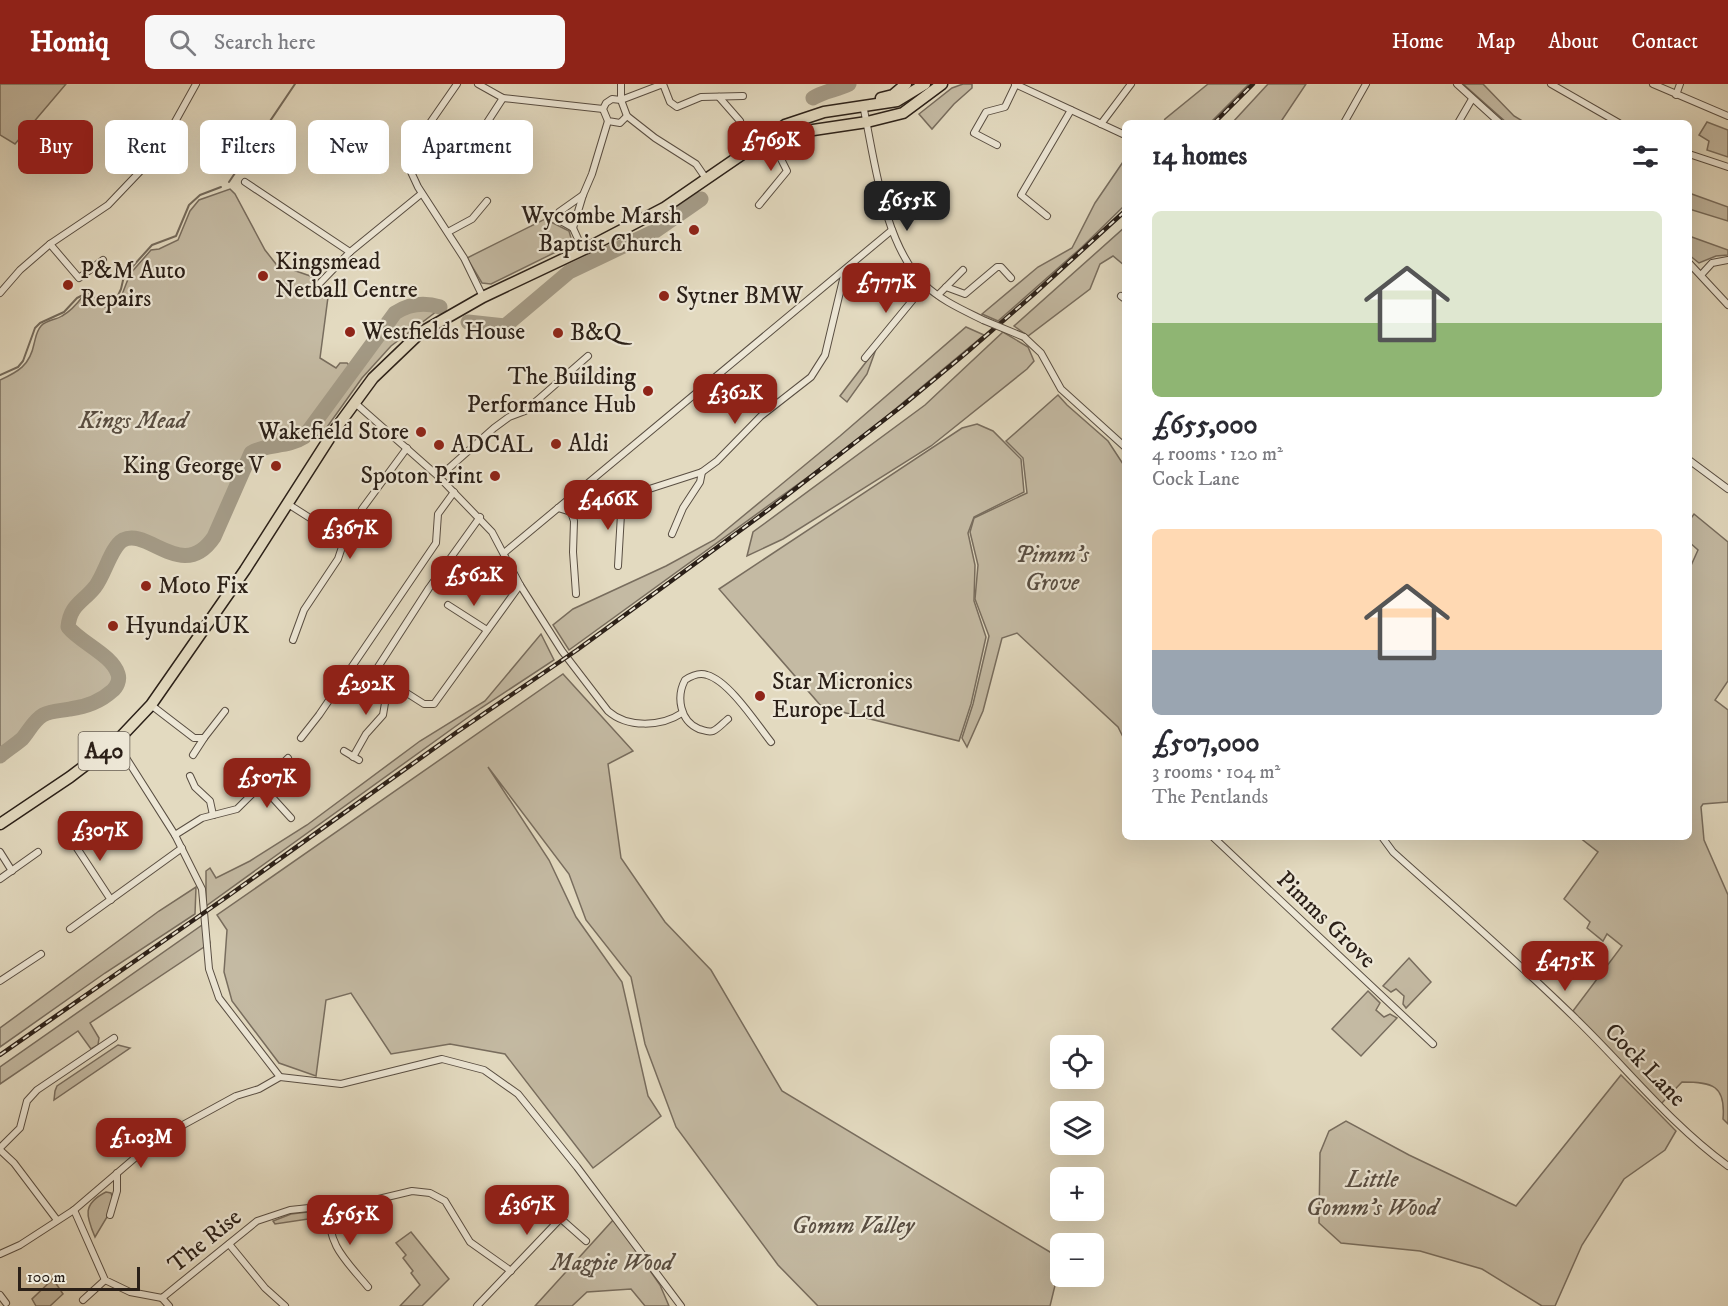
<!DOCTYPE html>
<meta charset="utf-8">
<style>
:root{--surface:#fff;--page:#f7f7f7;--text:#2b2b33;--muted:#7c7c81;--accent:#8f2418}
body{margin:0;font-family:"IM FELL DW Pica",serif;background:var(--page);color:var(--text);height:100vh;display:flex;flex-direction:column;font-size:22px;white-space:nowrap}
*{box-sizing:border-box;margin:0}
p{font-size:20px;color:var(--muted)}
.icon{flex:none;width:33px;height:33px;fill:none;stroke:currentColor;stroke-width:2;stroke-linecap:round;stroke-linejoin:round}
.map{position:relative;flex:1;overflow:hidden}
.panel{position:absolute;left:1122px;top:36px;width:570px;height:720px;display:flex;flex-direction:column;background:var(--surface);border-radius:9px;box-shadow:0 6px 24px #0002}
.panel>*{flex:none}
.guide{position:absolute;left:18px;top:36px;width:570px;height:54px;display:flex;gap:12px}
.buttons{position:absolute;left:1050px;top:951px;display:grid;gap:12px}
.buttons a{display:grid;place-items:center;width:54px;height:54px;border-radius:9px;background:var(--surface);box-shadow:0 6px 24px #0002;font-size:30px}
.scale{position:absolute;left:18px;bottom:15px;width:122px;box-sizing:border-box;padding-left:6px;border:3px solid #2b2018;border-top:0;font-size:16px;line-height:21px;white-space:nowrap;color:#2b2018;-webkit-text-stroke:4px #ede7d6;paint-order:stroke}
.price{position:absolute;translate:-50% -51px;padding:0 14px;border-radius:12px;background:var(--accent);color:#fff;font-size:20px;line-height:39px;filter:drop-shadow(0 2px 3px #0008)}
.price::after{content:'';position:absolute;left:50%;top:36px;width:18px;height:14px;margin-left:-9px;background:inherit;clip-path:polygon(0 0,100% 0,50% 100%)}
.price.selected{background:#222;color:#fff}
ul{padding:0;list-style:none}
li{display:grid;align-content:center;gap:12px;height:318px;padding:0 30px}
li span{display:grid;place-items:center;height:186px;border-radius:9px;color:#555}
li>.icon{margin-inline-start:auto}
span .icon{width:108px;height:108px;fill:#fffc;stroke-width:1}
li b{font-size:26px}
h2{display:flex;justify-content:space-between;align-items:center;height:72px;padding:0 30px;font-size:26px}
.chip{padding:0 21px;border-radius:9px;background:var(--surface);box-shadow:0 6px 24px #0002;font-size:21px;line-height:54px}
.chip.selected{background:var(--accent);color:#fff}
header{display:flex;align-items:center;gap:36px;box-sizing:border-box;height:84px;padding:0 30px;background:var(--accent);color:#fff}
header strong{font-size:28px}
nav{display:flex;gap:33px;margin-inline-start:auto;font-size:21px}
.search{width:420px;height:54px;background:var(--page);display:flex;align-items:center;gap:15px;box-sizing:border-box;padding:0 21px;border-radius:9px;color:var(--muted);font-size:22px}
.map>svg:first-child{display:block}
</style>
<header>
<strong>Homiq</strong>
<div class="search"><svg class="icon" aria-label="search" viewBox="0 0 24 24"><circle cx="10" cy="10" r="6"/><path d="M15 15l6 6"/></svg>Search here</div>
<nav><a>Home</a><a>Map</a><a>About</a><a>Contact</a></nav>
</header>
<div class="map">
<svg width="1728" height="1222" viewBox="0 0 1728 1222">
<rect width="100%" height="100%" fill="#e3dac0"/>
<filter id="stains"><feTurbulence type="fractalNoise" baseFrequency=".00333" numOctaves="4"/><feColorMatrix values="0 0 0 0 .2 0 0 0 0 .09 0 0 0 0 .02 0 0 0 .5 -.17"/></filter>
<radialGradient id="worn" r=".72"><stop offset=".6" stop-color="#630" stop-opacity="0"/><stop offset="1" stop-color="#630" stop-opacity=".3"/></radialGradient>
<g fill="#c4baa3" stroke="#786d5e" stroke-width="1.5">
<polygon points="0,0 66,0 15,60 0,51"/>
<polygon points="963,0 972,0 972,4 954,20 932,45 919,30 952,4"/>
<polygon points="1208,0 1249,0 1210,39 1163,39 1165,35"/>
<polygon points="1268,0 1306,0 1280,39 1232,39"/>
<polygon points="1463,0 1483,0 1514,32 1526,39 1507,39"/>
<polygon points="1707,38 1728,46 1728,73 1707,66 1709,57 1699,51"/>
<polygon points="1125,75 1125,121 1082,163 998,237 982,230 1038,183 1072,164 1095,119"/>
<path d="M230 105 235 110 265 166 276 180 316 194 313 202 328 213 320 274 336 284 340 279H347L350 282C332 304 321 333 300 353 284 366 261 349 246 371 233 392 220 450 204 461 195 468 175 468 164 464 150 459 138 446 122 455 110 461 108 479 102 489 92 505 76 516 66 531 65 559 83 557 100 573 105 578 110 585 116 591V600L109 608 96 616 67 624 45 627 38 631 14 658 0 670V296C18 288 30 281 34 260 36 253 36 248 41 242 46 236 56 236 62 232 71 227 77 220 83 212L107 224 118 221 130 190 151 166 159 165 178 156 190 127 199 116Z"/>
<polygon points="1689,109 1728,123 1728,137 1689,125"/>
<polygon points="545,135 569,147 571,154 568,162 491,200 482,199 467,174"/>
<polygon points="1125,143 1125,182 1113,172 1100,180 1090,205 1028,252 1014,242"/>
<polygon points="1689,152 1728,166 1728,171 1716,172 1699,179 1689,171"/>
<polygon points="430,220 441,224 391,262 362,294 320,353 310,349 333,320 358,280 400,227"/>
<polygon points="966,243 984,251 852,361 569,566 553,541 573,525 666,482 714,456 840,352"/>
<polygon points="1003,248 1028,263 1034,277 1027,285 931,362 783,455 747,472 753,448 925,321"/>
<polygon points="876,265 867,290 847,318 840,312"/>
<polygon points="1058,311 1067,321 1108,357 1125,383 1125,657 1118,643 1017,549 1002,554 983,627 967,663 962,654 973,620 989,552 975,515 978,481 970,448 974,434 1027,409 1023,374 1006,357"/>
<polygon points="977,340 993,347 1021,375 1024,408 974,433 968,449 975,481 974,517 986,553 971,620 959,657 822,623 719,505 962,344"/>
<path d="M1694 430 1728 458V597L1715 616 1728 626V718L1703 720 1701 723 1704 756 1728 811V1040L1723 1035C1726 1001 1712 998 1682 998L1660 1021 1573 927 1622 862 1607 850 1603 857 1587 844 1590 838 1564 815 1598 768 1579 753H1689V486L1698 466 1689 458V437Z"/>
<polygon points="541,550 554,576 481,624 206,822 206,787 210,784 216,794 250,777 307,741 420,657 485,617"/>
<polygon points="563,590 633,667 608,680 621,774 665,838 711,886 782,1007 1060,1174 1060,1181 1050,1222 818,1222 778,1181 676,1043 645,960 631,893 586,836 569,790 488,683 549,776 576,833 622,898 648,1012 661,1032 593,1084 505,970 450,960 391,970 351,909 326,916 316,992 279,979 232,917 224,888 227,846 217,831"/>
<polygon points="196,803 195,830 105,889 0,963 0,944 159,827"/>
<polygon points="205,839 210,859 90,939 99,954 98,961 91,965 78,947 0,1000 0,983"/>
<polygon points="1409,874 1431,898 1406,924 1403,920 1404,912 1396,905 1391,908 1383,902"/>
<polygon points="1368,907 1380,919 1376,926 1384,933 1390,930 1397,934 1361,972 1332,945"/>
<polygon points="118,961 130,964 54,1016 55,1007 57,1002"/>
<polygon points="1621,991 1676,1047 1665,1066 1624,1095 1582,1161 1555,1222 1542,1222 1482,1185 1420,1167 1341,1159 1319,1139 1320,1069 1329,1047 1346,1037 1409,1071 1516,1122"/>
<path d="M106 1108 111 1109 113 1115 107 1133 95 1153C86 1132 82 1120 106 1108Z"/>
<polygon points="316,1127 321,1130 324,1135 317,1142 308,1135 275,1140 273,1137 291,1130"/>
<polygon points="614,1135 660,1201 669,1222 645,1222 631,1205 587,1208 572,1222 535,1222"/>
<polygon points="411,1148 449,1195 422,1222 400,1222 420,1201 411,1189 413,1187 403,1174 406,1171 396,1159"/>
<polygon points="53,1195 63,1210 50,1222 36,1222 32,1215"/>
</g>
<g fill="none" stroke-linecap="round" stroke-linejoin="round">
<g stroke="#746a5b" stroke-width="2">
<polyline points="229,98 295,0"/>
<polyline points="0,291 18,283 23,277 35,244 40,239 64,228 77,214 87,209 103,218 115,218 121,205 124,192 152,161 176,152 189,121 200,111 221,103"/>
</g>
<g stroke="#a49b87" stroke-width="15">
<path d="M813 14C824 7 837 6 849 0"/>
<polyline points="468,238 505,242 569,188 655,147 701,115"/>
<path d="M0 672C7 666 15 661 22 655 29 647 34 636 43 631 52 626 61 627 70 625 85 623 101 617 112 607 117 603 120 596 118 590 112 571 81 559 68 543 70 521 82 519 95 503 105 490 111 463 123 456 148 443 183 499 214 453L251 369C268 359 287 364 304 353L395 229C409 220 424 218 440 223"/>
</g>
<g stroke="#594e42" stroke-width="8">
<g id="street">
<polyline points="457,0 405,75 418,103 464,174 483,213"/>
<polyline points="478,0 503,14 603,25"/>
<polyline points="621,0 621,16 627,32 655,54 696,80 707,96"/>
<polyline points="1015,0 1125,51"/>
<polyline points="1457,0 1500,39"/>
<polyline points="1551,0 1619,39"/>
<polyline points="1653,0 1728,32"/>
<polyline points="1676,11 1680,0"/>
<polyline points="719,13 740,37"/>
<path d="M863 21C875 77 883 158 924 200 940 216 963 226 983 236"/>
<polyline points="627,32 620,39 608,37 603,25 606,19 612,15 621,16 663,0 670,18 677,23 701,13 743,12"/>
<polyline points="1344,39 1366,0"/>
<polyline points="1458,39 1472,15"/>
<polyline points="1101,40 1131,0"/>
<polyline points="477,54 503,14"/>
<polyline points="997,61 974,49 986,28 1005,23 1016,0"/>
<polyline points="1689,70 1728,83"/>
<polyline points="245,98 350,168"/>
<polyline points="759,121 787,87 770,53"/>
<polyline points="1047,132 1021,111 1071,26"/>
<polyline points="573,144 559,136 559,128 583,111"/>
<polyline points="448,148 472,135 487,117"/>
<polyline points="50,160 79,194 103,176"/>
<polyline points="583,166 573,144 583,111 592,90 608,37"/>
<polyline points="1689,179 1728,221"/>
<polyline points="1701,191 1712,179 1728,176"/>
<polyline points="320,199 350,168 421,110"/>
<polyline points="946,203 963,186"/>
<polyline points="0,209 20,186 50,160 108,121 150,77 171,45 196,0"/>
<polyline points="938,211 946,203 965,210 997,183 1001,183 1011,194"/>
<polyline points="1121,212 1125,215"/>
<polyline points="1024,253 1041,269 1061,305 1125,363"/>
<polyline points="865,274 925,201"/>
<path d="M354 318 439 393 492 448 520 501 562 567 608 627C627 644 661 643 682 629"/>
<polyline points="1689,376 1728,405"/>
<polyline points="439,393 494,344 509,333 525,327 588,272"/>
<polyline points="288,420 335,450 343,460 338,475 304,526 293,556"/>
<polyline points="558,424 571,428 584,426 702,388 717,377 761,332 811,293 825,271 845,187"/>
<polyline points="362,425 407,364"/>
<polyline points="571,428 574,437 573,468 576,510"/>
<polyline points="480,433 429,504 378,583 380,592 424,620 434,620 520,501"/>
<polyline points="672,450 683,424 700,398 702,388"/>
<polyline points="504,469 892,146"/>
<polyline points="618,482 622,413"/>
<polyline points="448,521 487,546"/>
<polyline points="151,621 194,654 204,654 225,627"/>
<path d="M728 635C723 639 718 645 713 647 708 649 704 646 699 645 680 637 676 613 685 596 691 592 699 588 707 591 729 597 756 639 771 658"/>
<polyline points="301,654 319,631 436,459 438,430 454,408"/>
<polyline points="116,658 175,751 202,805 209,885 219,914 280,993 341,1000 442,975 484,986 518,1010 577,1083 681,1222"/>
<polyline points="344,667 359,676"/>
<polyline points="193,671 204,654"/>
<polyline points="353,673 366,650 383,631 385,619 396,602"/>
<polyline points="190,692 195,703 210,717 213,731"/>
<polyline points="261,701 291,734"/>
<polyline points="175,751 202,734 237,725 288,674"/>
<polyline points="69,752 111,816"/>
<polyline points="1213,753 1433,960"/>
<path d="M1382 753 1393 768C1454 823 1516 876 1575 934 1626 983 1670 1040 1728 1082"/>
<polyline points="0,768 12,787"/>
<polyline points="0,795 38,768"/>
<polyline points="70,845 182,764"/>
<polyline points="0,897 41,870"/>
<polyline points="0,1064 20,1044 27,1017 37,1006 114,954"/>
<polyline points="0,1066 14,1079 57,1136"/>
<polyline points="534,1111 586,1157"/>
<path d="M327 1122C330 1164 342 1172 368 1203"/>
<polyline points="74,1126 105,1196 130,1208 162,1214 257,1137 290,1126 366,1118 412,1107 430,1109 445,1117 470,1158 511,1187"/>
<polyline points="110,1131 117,1107 117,1089"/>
<polyline points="229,1160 265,1204 285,1222"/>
<polyline points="0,1170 20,1161 74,1126 136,1073 172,1047 236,1012 259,1005 280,993"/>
<polyline points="0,1211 6,1219"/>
<polyline points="162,1214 169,1222"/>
<polyline points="83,1216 105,1196"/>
<polyline points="477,1222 561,1134"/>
</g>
</g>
<g stroke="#2b2018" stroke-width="13">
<g id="primary">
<polyline points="881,14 893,11 906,0"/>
<polyline points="773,52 867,38 903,29 942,0"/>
<polyline points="0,740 70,693 116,658 151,621 245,486 334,347 373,294 420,249 483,213 593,161 664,124 785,41 824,28 897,17 925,0"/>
</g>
</g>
<use href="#street" stroke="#ede7d6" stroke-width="6"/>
<use href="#primary" stroke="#e3dac0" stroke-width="10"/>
<g stroke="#2b2018" stroke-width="4.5">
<g id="rail">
<polyline points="1214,39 1253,0"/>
<polyline points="0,971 228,812 457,648 577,566 768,426 902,322 966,269 1034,210 1125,127"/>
</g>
</g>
<use href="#rail" stroke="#ede7d6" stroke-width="2" stroke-dasharray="7" stroke-linecap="butt"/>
<g stroke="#594e42" stroke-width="8" stroke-linecap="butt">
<polyline id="street-bridge" points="983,236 1024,253"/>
</g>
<use href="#street-bridge" stroke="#ede7d6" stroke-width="6"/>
</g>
<g fill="#8f2418" stroke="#ede7d6" stroke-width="2">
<circle cx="694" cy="146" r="6"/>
<circle cx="263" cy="192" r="6"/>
<circle cx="68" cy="201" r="6"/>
<circle cx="664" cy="212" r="6"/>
<circle cx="350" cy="248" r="6"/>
<circle cx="558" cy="249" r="6"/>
<circle cx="648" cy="307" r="6"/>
<circle cx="421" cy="348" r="6"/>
<circle cx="556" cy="360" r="6"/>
<circle cx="439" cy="361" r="6"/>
<circle cx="276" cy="382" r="6"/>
<circle cx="495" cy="392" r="6"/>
<circle cx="146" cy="502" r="6"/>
<circle cx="113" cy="542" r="6"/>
<circle cx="760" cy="612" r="6"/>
</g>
<g text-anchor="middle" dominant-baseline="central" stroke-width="4.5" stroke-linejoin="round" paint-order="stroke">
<rect fill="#ede7d6" stroke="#655c51" stroke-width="1.5" x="78.5" y="648" width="51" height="38" rx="4.5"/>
<g font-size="22" font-weight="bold" fill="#2b2018">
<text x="104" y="667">A40</text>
</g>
<g font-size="24" fill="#2b2018" stroke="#ede7d6" text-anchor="start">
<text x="682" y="132" text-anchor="end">Wycombe Marsh<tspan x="682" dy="28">Baptist Church</tspan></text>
<text x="275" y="178">Kingsmead<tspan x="275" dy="28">Netball Centre</tspan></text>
<text x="80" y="187">P&amp;M Auto<tspan x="80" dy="28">Repairs</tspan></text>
<text x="676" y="212">Sytner BMW</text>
<text x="362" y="248">Westfields House</text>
<text x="570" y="249">B&amp;Q</text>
<text x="636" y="293" text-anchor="end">The Building<tspan x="636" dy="28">Performance Hub</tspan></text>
<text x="409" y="348" text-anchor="end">Wakefield Store</text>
<text x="568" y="360">Aldi</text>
<text x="451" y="361">ADCAL</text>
<text x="264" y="382" text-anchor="end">King George V</text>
<text x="483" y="392" text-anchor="end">Spoton Print</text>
<text x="158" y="502">Moto Fix</text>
<text x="125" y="542">Hyundai UK</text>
<text x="772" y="598">Star Micronics<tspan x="772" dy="28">Europe Ltd</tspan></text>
</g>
<g font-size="24" font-style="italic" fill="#594e42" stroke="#ede7d6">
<text x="133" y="337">Kings Mead</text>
<text x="1052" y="471">Pimm's<tspan x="1052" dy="28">Grove</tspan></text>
<text x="1372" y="1096">Little<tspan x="1372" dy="28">Gomm's Wood</tspan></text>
<text x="853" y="1142">Gomm Valley</text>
<text x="612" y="1179">Magpie Wood</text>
</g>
<g font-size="24" fill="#2b2018" stroke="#ede7d6">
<text transform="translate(1326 836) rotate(44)">Pimms Grove</text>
<text transform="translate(1645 981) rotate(46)">Cock Lane</text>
<text transform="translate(205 1157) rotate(-39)">The Rise</text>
</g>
</g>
<rect width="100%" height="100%" filter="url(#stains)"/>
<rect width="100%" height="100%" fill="url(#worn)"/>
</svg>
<div class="buttons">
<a><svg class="icon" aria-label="locate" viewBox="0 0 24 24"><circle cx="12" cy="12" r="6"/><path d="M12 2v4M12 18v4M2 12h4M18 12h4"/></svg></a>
<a><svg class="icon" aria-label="layers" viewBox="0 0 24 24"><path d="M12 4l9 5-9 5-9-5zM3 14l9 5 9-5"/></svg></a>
<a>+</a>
<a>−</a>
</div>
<div class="scale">100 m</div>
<b class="price" style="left:771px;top:88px">£769K</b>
<b class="price selected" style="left:907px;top:148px">£655K</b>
<b class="price" style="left:886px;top:230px">£777K</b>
<b class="price" style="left:735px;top:341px">£362K</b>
<b class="price" style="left:608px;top:447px">£466K</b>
<b class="price" style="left:350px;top:476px">£367K</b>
<b class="price" style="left:474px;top:523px">£562K</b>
<b class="price" style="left:366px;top:632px">£292K</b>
<b class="price" style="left:267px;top:725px">£507K</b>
<b class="price" style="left:100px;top:778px">£307K</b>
<b class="price" style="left:1565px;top:908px">£475K</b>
<b class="price" style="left:141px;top:1085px">£1.03M</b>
<b class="price" style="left:527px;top:1152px">£367K</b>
<b class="price" style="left:350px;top:1162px">£565K</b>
<div class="guide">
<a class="chip selected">Buy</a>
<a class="chip">Rent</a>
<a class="chip">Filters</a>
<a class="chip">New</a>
<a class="chip">Apartment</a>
</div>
<section class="panel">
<h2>14 homes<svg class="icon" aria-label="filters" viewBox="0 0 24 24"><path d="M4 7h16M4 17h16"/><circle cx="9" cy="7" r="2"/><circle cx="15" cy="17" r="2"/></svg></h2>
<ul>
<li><span style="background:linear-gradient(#dfe7d0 60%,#8fb573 0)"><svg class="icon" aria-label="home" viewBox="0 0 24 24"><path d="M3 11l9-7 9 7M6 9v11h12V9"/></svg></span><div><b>£655,000</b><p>4 rooms · 120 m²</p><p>Cock Lane</p></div></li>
<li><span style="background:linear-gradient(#ffd9b3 65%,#9aa5b1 0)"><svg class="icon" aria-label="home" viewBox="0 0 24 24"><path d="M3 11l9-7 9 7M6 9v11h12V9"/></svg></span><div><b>£507,000</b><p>3 rooms · 104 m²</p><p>The Pentlands</p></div></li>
</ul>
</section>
</div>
